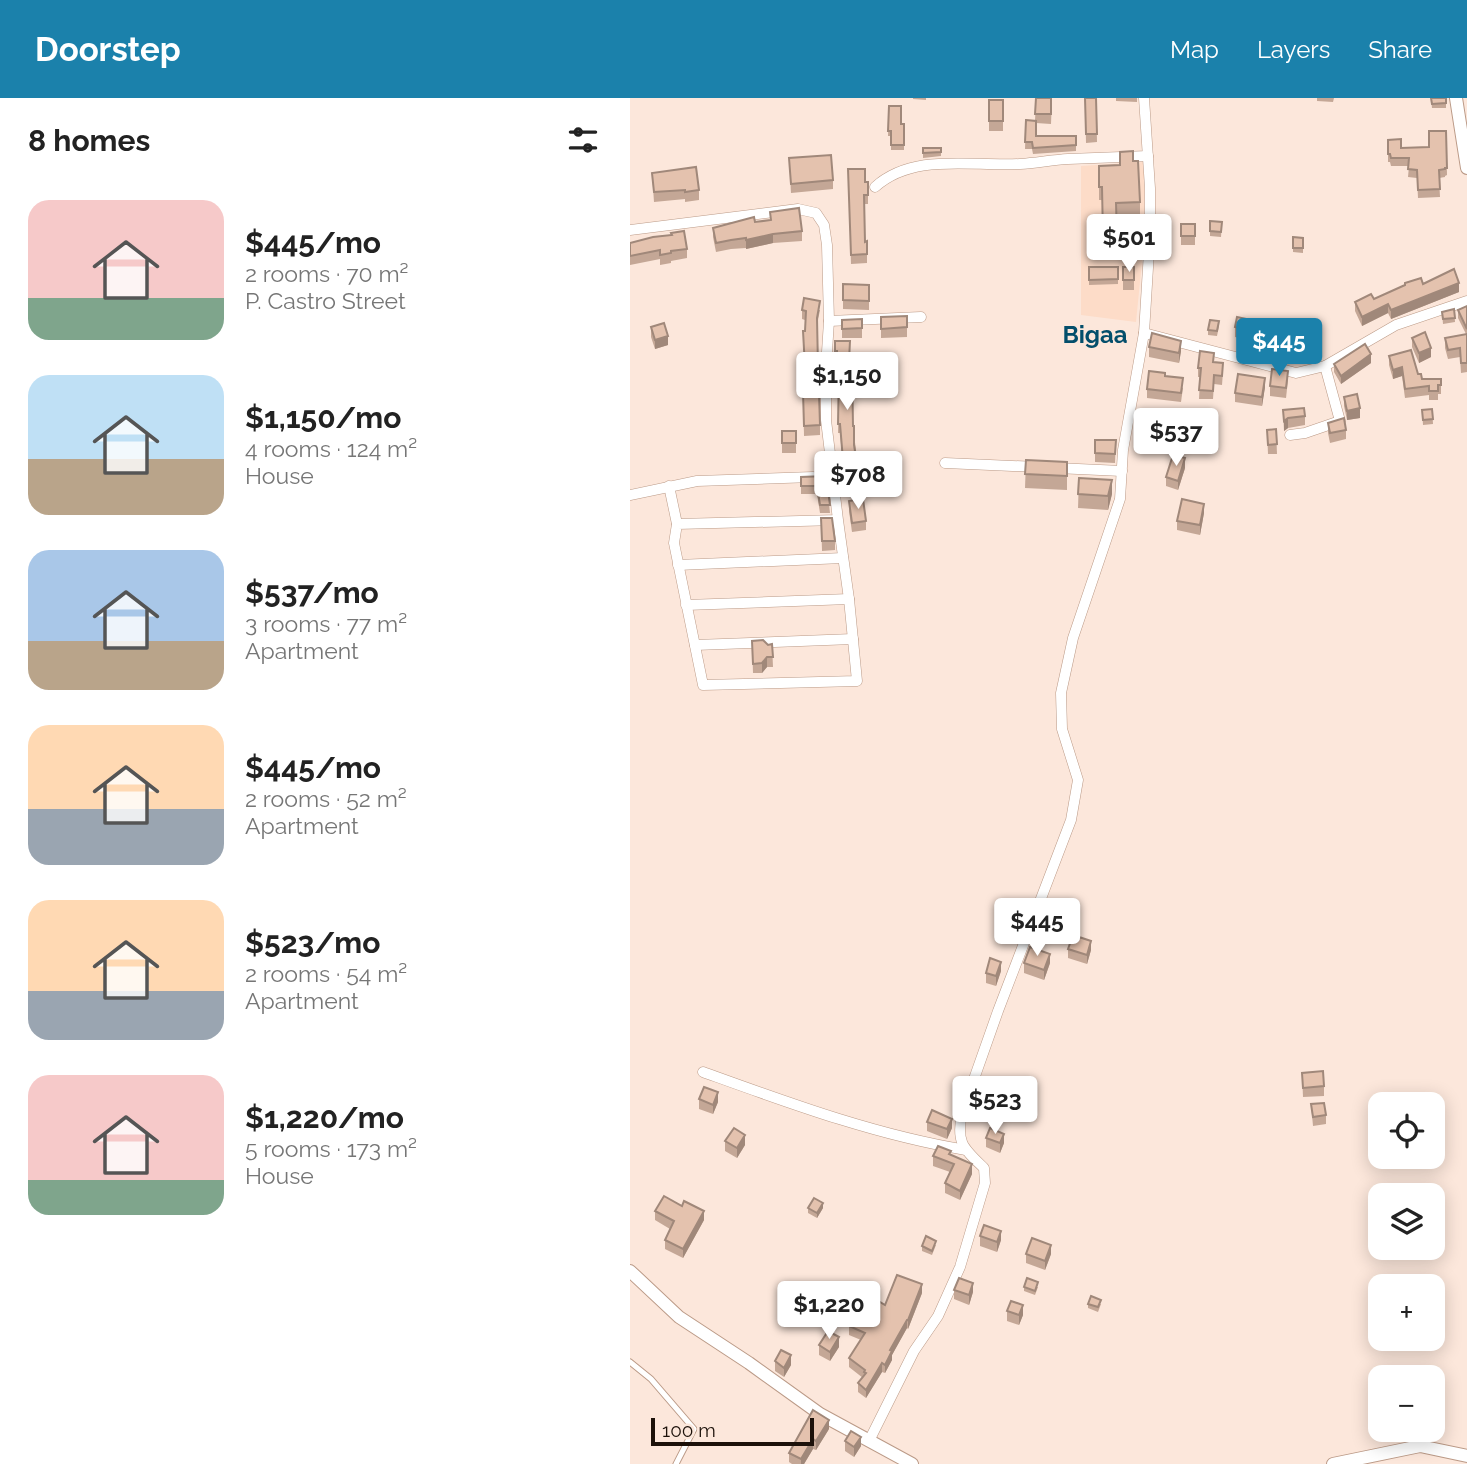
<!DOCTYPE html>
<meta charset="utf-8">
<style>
:root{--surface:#fff;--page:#f2f2f2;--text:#222;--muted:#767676;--accent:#1b81ab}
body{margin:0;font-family:Raleway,sans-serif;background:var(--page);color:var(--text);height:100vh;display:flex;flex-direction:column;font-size:26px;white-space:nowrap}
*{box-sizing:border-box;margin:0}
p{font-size:23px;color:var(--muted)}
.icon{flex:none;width:38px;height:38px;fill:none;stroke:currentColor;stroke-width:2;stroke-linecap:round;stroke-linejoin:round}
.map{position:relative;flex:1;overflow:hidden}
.sheet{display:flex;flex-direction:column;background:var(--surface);width:630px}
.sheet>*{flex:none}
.buttons{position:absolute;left:738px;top:994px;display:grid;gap:14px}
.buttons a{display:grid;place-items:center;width:77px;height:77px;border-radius:14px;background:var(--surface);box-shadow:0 4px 18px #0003;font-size:35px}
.scale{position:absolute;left:21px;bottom:18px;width:163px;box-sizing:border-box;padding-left:7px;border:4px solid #1c110a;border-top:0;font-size:19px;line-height:24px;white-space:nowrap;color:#1c110a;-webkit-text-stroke:5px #fce7db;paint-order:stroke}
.price{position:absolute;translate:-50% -60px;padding:0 16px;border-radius:7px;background:#fff;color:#222;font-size:23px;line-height:46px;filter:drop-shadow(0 2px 4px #0008)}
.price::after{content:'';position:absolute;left:50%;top:42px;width:21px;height:16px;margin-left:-10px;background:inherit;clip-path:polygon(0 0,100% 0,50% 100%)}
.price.current{background:var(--accent);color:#fff}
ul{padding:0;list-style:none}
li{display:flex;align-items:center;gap:21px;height:175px;padding:0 28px}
li span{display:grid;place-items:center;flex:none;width:196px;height:140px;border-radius:21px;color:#555}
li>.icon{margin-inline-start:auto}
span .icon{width:84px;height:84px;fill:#fffc;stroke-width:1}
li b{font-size:30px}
h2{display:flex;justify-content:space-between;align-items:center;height:84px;padding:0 28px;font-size:30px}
header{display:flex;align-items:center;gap:42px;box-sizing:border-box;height:98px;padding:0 35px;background:var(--accent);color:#fff}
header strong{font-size:33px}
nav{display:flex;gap:38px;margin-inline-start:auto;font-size:24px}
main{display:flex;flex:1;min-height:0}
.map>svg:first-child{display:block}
</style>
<header>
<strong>Doorstep</strong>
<nav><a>Map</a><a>Layers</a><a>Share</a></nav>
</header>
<main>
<section class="sheet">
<h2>8 homes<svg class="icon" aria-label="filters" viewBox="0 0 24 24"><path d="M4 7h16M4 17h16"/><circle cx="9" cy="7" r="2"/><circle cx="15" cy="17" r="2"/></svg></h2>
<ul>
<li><span style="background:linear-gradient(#f6c9c9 70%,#7fa58c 0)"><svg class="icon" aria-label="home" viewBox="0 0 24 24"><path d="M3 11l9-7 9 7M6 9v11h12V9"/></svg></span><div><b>$445/mo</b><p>2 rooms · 70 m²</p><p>P. Castro Street</p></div></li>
<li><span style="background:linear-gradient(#bfe0f5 60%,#b9a48a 0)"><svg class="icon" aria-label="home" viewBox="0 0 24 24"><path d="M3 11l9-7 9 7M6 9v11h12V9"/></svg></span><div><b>$1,150/mo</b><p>4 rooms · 124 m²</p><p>House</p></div></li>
<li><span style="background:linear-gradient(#a9c7e8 65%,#b9a48a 0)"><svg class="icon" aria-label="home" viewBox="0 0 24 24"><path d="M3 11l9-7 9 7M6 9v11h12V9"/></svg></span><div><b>$537/mo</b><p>3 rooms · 77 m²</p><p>Apartment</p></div></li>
<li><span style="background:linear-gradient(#ffd9b3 60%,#9aa5b1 0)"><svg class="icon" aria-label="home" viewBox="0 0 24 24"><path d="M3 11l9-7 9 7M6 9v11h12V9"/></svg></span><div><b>$445/mo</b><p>2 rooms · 52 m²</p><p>Apartment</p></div></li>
<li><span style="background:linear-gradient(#ffd9b3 65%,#9aa5b1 0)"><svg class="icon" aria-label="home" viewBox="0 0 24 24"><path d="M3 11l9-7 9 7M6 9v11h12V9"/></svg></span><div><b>$523/mo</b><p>2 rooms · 54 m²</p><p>Apartment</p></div></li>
<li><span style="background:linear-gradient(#f6c9c9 75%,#7fa58c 0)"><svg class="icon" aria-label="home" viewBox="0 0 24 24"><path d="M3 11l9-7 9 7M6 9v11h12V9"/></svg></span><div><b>$1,220/mo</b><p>5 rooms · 173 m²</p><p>House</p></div></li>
</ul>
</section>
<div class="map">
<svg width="837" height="1366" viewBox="0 0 837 1366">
<rect width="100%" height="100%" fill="#fce7db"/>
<polygon fill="#fddcc8" points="514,64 514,144 506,224 451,217 451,68"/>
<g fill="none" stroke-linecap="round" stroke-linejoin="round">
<g stroke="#bb9a87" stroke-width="7">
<polyline id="service" points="0,1264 21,1281 64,1331 46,1366"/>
</g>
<g stroke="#bb9a87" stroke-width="11">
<g id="minor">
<path d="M245 89C284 54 342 69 390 66 406 65 422 62 438 61 464 60 491 59 518 58"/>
<polyline points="0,132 168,111 186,115 194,127 197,147 199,223 196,269 196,322 208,422 219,501 227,583 73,587 44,445 47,426 208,422"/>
<polyline points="199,223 291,219"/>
<polyline points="514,235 666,275 695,268 766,227 837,203"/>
<polyline points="660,337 675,335 710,323 695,268"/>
<polyline points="315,365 408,369"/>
<polyline points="426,370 492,373"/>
<polyline points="39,388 47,426"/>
<polyline points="0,397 67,383 183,379"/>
<polyline points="48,467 213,460"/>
<polyline points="56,507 219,501"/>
<polyline points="65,547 223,541"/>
<path d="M73 974C159 1005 245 1037 336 1052"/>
<path d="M239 1343 284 1253 308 1218 330 1169 355 1085 354 1070C333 1050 326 1045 332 1015L368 913 441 722 448 682 432 631 431 595 443 540 490 401 493 352 514 235 520 137V90L514 0"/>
</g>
</g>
<g stroke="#bb9a87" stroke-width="14">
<g id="tertiary">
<polyline points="826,0 837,70"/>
<polyline points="0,1173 49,1219 119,1265 190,1316 282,1366"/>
<polyline points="703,1366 790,1348 837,1358"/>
</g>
</g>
<use href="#service" stroke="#fff" stroke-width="5"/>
<use href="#minor" stroke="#fff" stroke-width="10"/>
<use href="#tertiary" stroke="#fff" stroke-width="12"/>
</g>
<g fill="#c4a796">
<polygon points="283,0 296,0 296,2 283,1"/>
<polygon points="406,0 422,0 421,26 406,25 406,38 446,38 446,53 403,56 402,51 395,51 396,22 405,23"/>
<polygon points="455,0 466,0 467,44 456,45"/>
<polygon points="486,0 507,0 507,4 486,3"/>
<polygon points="687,0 704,0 703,4 687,3"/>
<polygon points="801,0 816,0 816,10 802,10"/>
<rect x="359" y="2" width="14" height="31"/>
<polygon points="259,8 271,26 274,26 274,52 261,52 261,38 258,38"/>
<polygon points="816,33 817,77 815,78 815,79 809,80 810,99 788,100 787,80 778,79 779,68 761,68 760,64 758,64 758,42 771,50 799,49"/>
<polygon points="293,50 311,50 311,58 293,60"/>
<polygon points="159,60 203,82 203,91 161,95"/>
<polygon points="503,63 510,104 510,116 487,117 487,151 473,152 472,102 469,102 469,68 490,67"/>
<polygon points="218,71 235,84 238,84 238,106 234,106 235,144 237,143 237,165 221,166"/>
<polygon points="22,75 69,92 69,102 55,104 55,101 24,104"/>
<polygon points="140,114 172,133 172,143 143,145 116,151 116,150 101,151 86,154 83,139 83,130 140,122"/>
<polygon points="580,123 592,124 591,139 580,138"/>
<rect x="551" y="126" width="14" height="21"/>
<polygon points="663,139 673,140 673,155 663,154"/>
<polygon points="0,145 57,151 57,160 41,163 41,165 30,167 30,161 0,167"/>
<polygon points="459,169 488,169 488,186 459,187"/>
<rect x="493" y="169" width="11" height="23"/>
<polygon points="213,186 239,187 239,212 213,211"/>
<polygon points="793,186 829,194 761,221 758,215 732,228 725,213 725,204 744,201"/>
<polygon points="837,208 837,274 831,275 830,259 818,261 815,250 815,240 836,236 828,220 828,212"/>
<polygon points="824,211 825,224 813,226 812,214"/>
<polygon points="172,212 190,212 187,227 188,277 175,277 173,233 175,233 175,222 172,221"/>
<polygon points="277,218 277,239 251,240 251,219"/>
<polygon points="232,221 232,240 212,240 212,222"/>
<polygon points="589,228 587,238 578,237 578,232"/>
<polygon points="21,229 38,247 25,251 21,239"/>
<polygon points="605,229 621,232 618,242 605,239"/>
<polygon points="782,240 801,259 789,265 782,249"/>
<polygon points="205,243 219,263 223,328 230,385 230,394 215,395 210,335 208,335 209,282 206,282 207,262 205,262"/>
<polygon points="519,249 551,253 549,265 519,259"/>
<polygon points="759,258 788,276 792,281 811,281 811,296 808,296 808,302 799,302 799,297 775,300 772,278 763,281 759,267"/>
<polygon points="584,265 593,274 592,287 584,286 583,301 569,301 570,279 568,279 568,270"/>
<polygon points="741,265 711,286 704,274 704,266"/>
<polygon points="535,278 553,290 551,304 517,300 517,291"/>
<polygon points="658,282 656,300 640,298 640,288"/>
<polygon points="635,289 632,308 605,304 605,295"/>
<polygon points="173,294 190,327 190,337 174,338"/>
<polygon points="714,299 730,320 717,322 714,308"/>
<polygon points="802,311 803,326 793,327 792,312"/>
<polygon points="653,312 675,318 675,327 658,330 654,333"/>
<polygon points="698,325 716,332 716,341 700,345 698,335"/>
<polygon points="646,331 647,356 638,356 637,332"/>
<rect x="152" y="333" width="14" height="22"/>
<polygon points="465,342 486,342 485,365 465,364"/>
<polygon points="396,362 437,364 437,392 395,390"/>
<polygon points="555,370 548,392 536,388 536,379"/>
<polygon points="196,378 200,415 190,415 187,396 171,396 171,379"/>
<polygon points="449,380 482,396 478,412 448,410"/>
<polygon points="219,403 236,423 236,432 222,434 219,413"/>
<polygon points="574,415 570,437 547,432 547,423"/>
<polygon points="191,420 205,443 205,452 192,453"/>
<polygon points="122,543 138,547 142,546 143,569 137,569 132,575 123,575"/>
<polygon points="438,851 461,852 457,866 438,860"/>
<polygon points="394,865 420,865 414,882 394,875"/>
<polygon points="371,873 366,888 356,885 356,875"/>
<polygon points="672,975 694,988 694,998 673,999"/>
<polygon points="358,996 373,998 369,1010 358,1006"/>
<polygon points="69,1001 88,1004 83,1016 69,1011"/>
<polygon points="681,1006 696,1017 696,1026 683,1028"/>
<polygon points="297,1024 322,1030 317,1041 297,1033"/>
<polygon points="356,1040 374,1045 370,1055 356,1049"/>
<polygon points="95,1043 115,1047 107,1060 95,1053"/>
<polygon points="321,1056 342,1076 330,1102 315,1095 315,1085 320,1074 303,1068 303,1058"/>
<polygon points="178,1110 193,1110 187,1120 178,1115"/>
<polygon points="25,1113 74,1122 53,1160 35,1151 35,1142 40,1131 25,1122"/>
<polygon points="350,1138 371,1142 367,1154 350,1148"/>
<polygon points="306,1147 302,1157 292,1153 292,1148"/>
<polygon points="396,1156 421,1156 415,1172 396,1165"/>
<polygon points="394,1189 408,1189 405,1197 394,1193"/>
<polygon points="324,1192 343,1194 339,1207 324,1201"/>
<polygon points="292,1195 278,1231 277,1230 262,1257 262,1262 255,1275 252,1274 236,1300 228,1294 228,1285 233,1280 219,1269 219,1260 231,1242 219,1237 219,1228 233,1222 255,1207"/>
<polygon points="187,1202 202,1220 198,1227 182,1220 182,1211"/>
<polygon points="458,1206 471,1206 468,1214 458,1210"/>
<polygon points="377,1213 393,1217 389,1227 377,1223"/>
<polygon points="189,1247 209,1249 200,1263 189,1257"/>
<polygon points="145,1263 161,1267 154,1279 145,1273"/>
<polygon points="199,1331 186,1352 183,1351 174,1366 162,1366 159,1364 159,1355"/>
<polygon points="215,1343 231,1348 224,1359 215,1353"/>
</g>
<g fill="#a0887a">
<polygon points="143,136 143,145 116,151 116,142"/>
<polygon points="829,185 829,194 761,221 761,212"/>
<polygon points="758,206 758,215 732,228 732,219"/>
<polygon points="621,222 621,232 618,242 618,232"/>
<polygon points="38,238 38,247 25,251 25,242"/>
<polygon points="551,243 551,253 549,265 549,255"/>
<polygon points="801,250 801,259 789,265 789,255"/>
<polygon points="741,256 741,265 711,286 711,278"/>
<polygon points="772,269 772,278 763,281 763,272"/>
<polygon points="635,280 635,289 632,308 632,299"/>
<polygon points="730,310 730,320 717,322 717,313"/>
<polygon points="658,320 658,330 654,333 654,323"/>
<polygon points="555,360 555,370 548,392 548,383"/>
<polygon points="482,382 482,396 478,412 478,398"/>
<polygon points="574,406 574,415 570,437 570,427"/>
<polygon points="137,559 137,569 132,575 132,565"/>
<polygon points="461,843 461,852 457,866 457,857"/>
<polygon points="420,856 420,865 414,882 414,872"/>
<polygon points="371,864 371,873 366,888 366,878"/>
<polygon points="373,989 373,998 369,1010 369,1000"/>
<polygon points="88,994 88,1004 83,1016 83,1007"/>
<polygon points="322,1021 322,1030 317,1041 317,1031"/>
<polygon points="374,1036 374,1045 370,1055 370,1045"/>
<polygon points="115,1037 115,1047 107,1060 107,1050"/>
<polygon points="342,1066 342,1076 330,1102 330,1093"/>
<polygon points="193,1105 193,1110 187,1120 187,1115"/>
<polygon points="74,1113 74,1122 53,1160 53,1151"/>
<polygon points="371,1133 371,1142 367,1154 367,1144"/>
<polygon points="421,1147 421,1156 415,1172 415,1163"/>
<polygon points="343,1185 343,1194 339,1207 339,1197"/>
<polygon points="292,1186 292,1195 278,1231 278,1222"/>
<polygon points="393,1207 393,1217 389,1227 389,1217"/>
<polygon points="202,1210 202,1220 198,1227 198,1217"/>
<polygon points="277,1222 277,1230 262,1257 262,1262 255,1275 255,1267 260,1252"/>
<polygon points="209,1239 209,1249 200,1263 200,1254"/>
<polygon points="161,1257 161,1267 154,1279 154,1270"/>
<polygon points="252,1265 252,1274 236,1300 236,1292"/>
<polygon points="199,1322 199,1331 186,1352 186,1343"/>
<polygon points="231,1339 231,1348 224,1359 224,1349"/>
<polygon points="183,1341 183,1351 174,1366 171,1366 171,1361"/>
</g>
<g fill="#e4c2ae" stroke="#a0887a" stroke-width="2">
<polygon points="406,0 421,0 421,16 405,16"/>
<polygon points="455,0 466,0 467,36 456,36"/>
<polygon points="801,0 816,0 816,5 802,6"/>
<rect x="359" y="2" width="14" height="21"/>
<polygon points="259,8 271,8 271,26 274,26 274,47 261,47 261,33 258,33"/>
<polygon points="396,22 406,23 406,38 446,38 446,47 403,50 402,44 395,44"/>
<polygon points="799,33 816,33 817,70 815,70 815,71 809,72 810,91 788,92 787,72 778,71 779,60 761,60 760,56 758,56 758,42 771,41 771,50 799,49"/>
<polygon points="293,50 311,50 311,54 293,55"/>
<polygon points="503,53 503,63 508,63 510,104 486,105 487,139 473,139 472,89 469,89 469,68 490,67 490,54"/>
<polygon points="201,57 203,82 161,86 159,60"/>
<polygon points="66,69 69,92 55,94 55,92 24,94 22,75"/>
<polygon points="218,71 235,71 235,84 238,84 238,97 234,97 235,144 237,143 237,156 221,157"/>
<polygon points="169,110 172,133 143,136 116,142 116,140 101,142 86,145 83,130 124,119 125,124 141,122 140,114"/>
<polygon points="580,123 592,124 591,134 580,133"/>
<rect x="551" y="126" width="14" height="12"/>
<polygon points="54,133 57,151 41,153 41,155 30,157 30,152 0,158 0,145 23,139 42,137 41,135"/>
<polygon points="663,139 673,140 673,150 663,150"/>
<polygon points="459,169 488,169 488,181 459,182"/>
<rect x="493" y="169" width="11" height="13"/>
<polygon points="824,171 829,185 761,212 758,206 732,219 725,204 741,196 744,201 775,187 775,185 791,180 793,186"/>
<polygon points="213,186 239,187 239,203 213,202"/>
<polygon points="174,200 190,203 187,220 188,269 175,269 173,233 175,233 176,213 172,212"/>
<polygon points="837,208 837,231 828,212"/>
<polygon points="824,211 825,220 813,221 812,214"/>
<polygon points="277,218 277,229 251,231 251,219"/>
<polygon points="607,219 621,222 618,232 605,229"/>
<polygon points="232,221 232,230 212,231 212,222"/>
<polygon points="580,222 589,223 587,233 578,232"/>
<polygon points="34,225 38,238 25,242 21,229"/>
<polygon points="795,234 801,250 789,255 782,240"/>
<polygon points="522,235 551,243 549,255 519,249"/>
<polygon points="837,236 837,265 831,265 830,250 818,252 815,240"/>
<polygon points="205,243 220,243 219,263 222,263 223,328 224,328 224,347 230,385 215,386 210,326 208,326 209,273 206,273 207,253 205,253"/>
<polygon points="735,246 741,256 711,278 704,266"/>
<polygon points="781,252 788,276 791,276 792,281 811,281 811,287 808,287 808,293 799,293 799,288 775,291 772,269 763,272 759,258"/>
<polygon points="570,253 584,255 583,264 593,265 592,278 584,277 583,293 569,292 571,270 568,270"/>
<polygon points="642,271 658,273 656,290 640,288"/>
<polygon points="519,273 535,275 535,278 553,280 551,295 517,291"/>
<polygon points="608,276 635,280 632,299 605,295"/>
<polygon points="173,294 189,295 190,327 174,328"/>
<polygon points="727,296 730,310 717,313 714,299"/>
<polygon points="674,310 675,318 658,320 654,323 653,312"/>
<polygon points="802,311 803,321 793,322 792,312"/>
<polygon points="714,320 716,332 700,335 698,325"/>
<polygon points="646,331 647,346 638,347 637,332"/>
<rect x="152" y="333" width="14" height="12"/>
<polygon points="465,342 486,342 485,356 465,355"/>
<polygon points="543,357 555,360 548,383 536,379"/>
<polygon points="396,362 437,364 437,378 395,376"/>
<polygon points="196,378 200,407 190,407 187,388 171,388 171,379"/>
<polygon points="449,380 482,382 478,398 448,396"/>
<polygon points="233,401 236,423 222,425 219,403"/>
<polygon points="552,401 574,406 570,427 547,423"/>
<polygon points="191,420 202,420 205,443 192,443"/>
<polygon points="133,542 138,547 142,546 143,559 137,559 132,565 123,566 122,543"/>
<polygon points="443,837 461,843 457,857 438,851"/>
<polygon points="400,849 420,856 414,872 394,865"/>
<polygon points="360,860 371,864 366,878 356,875"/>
<polygon points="693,973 694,988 673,990 672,975"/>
<polygon points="362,984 373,989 369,1000 358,996"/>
<polygon points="74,989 88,994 83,1007 69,1001"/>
<polygon points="694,1005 696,1017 683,1019 681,1006"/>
<polygon points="302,1012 322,1021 317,1031 297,1024"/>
<polygon points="104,1030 115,1037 107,1050 95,1043"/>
<polygon points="360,1030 374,1036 370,1045 356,1040"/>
<polygon points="308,1048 321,1053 319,1056 342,1066 330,1093 315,1085 324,1066 303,1058"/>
<polygon points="34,1098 52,1108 54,1103 74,1113 53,1151 35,1142 44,1123 25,1113"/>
<polygon points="184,1100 193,1105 187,1115 178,1110"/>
<polygon points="354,1127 371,1133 367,1144 350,1138"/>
<polygon points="296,1138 306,1143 302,1153 292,1148"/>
<polygon points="402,1140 421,1147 415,1163 396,1156"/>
<polygon points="267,1177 292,1186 278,1222 277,1222 260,1252 262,1253 255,1267 252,1265 236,1292 228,1285 236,1275 234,1274 235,1272 219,1260 235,1235 219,1228 224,1218 233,1222 245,1201 255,1207"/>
<polygon points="329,1180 343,1185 339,1197 324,1192"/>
<polygon points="397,1180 408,1184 405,1193 394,1189"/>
<polygon points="461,1198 471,1202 468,1209 458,1206"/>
<polygon points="187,1202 202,1210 198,1217 182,1211"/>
<polygon points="381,1203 393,1207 389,1217 377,1213"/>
<polygon points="198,1233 209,1239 200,1254 189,1247"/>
<polygon points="151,1252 161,1257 154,1270 145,1263"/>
<polygon points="183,1312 199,1322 186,1343 183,1341 171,1361 159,1355"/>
<polygon points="221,1333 231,1339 224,1349 215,1343"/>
</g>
<g text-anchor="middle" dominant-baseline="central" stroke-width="5" stroke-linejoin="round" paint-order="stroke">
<g font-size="24" font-weight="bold" fill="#034e6b" stroke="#fce7db">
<text x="465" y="236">Bigaa</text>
</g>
</g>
</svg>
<div class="buttons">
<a><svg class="icon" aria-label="locate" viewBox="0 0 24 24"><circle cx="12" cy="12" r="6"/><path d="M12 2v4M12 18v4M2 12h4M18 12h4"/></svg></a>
<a><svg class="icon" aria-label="layers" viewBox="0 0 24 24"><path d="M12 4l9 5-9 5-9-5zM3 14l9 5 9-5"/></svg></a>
<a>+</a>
<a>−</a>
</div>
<div class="scale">100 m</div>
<b class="price" style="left:499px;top:176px">$501</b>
<b class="price current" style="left:649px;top:280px">$445</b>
<b class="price" style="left:217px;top:314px">$1,150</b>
<b class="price" style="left:546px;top:370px">$537</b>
<b class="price" style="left:228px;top:413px">$708</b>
<b class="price" style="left:407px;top:860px">$445</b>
<b class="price" style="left:365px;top:1038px">$523</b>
<b class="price" style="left:199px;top:1243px">$1,220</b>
</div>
</main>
